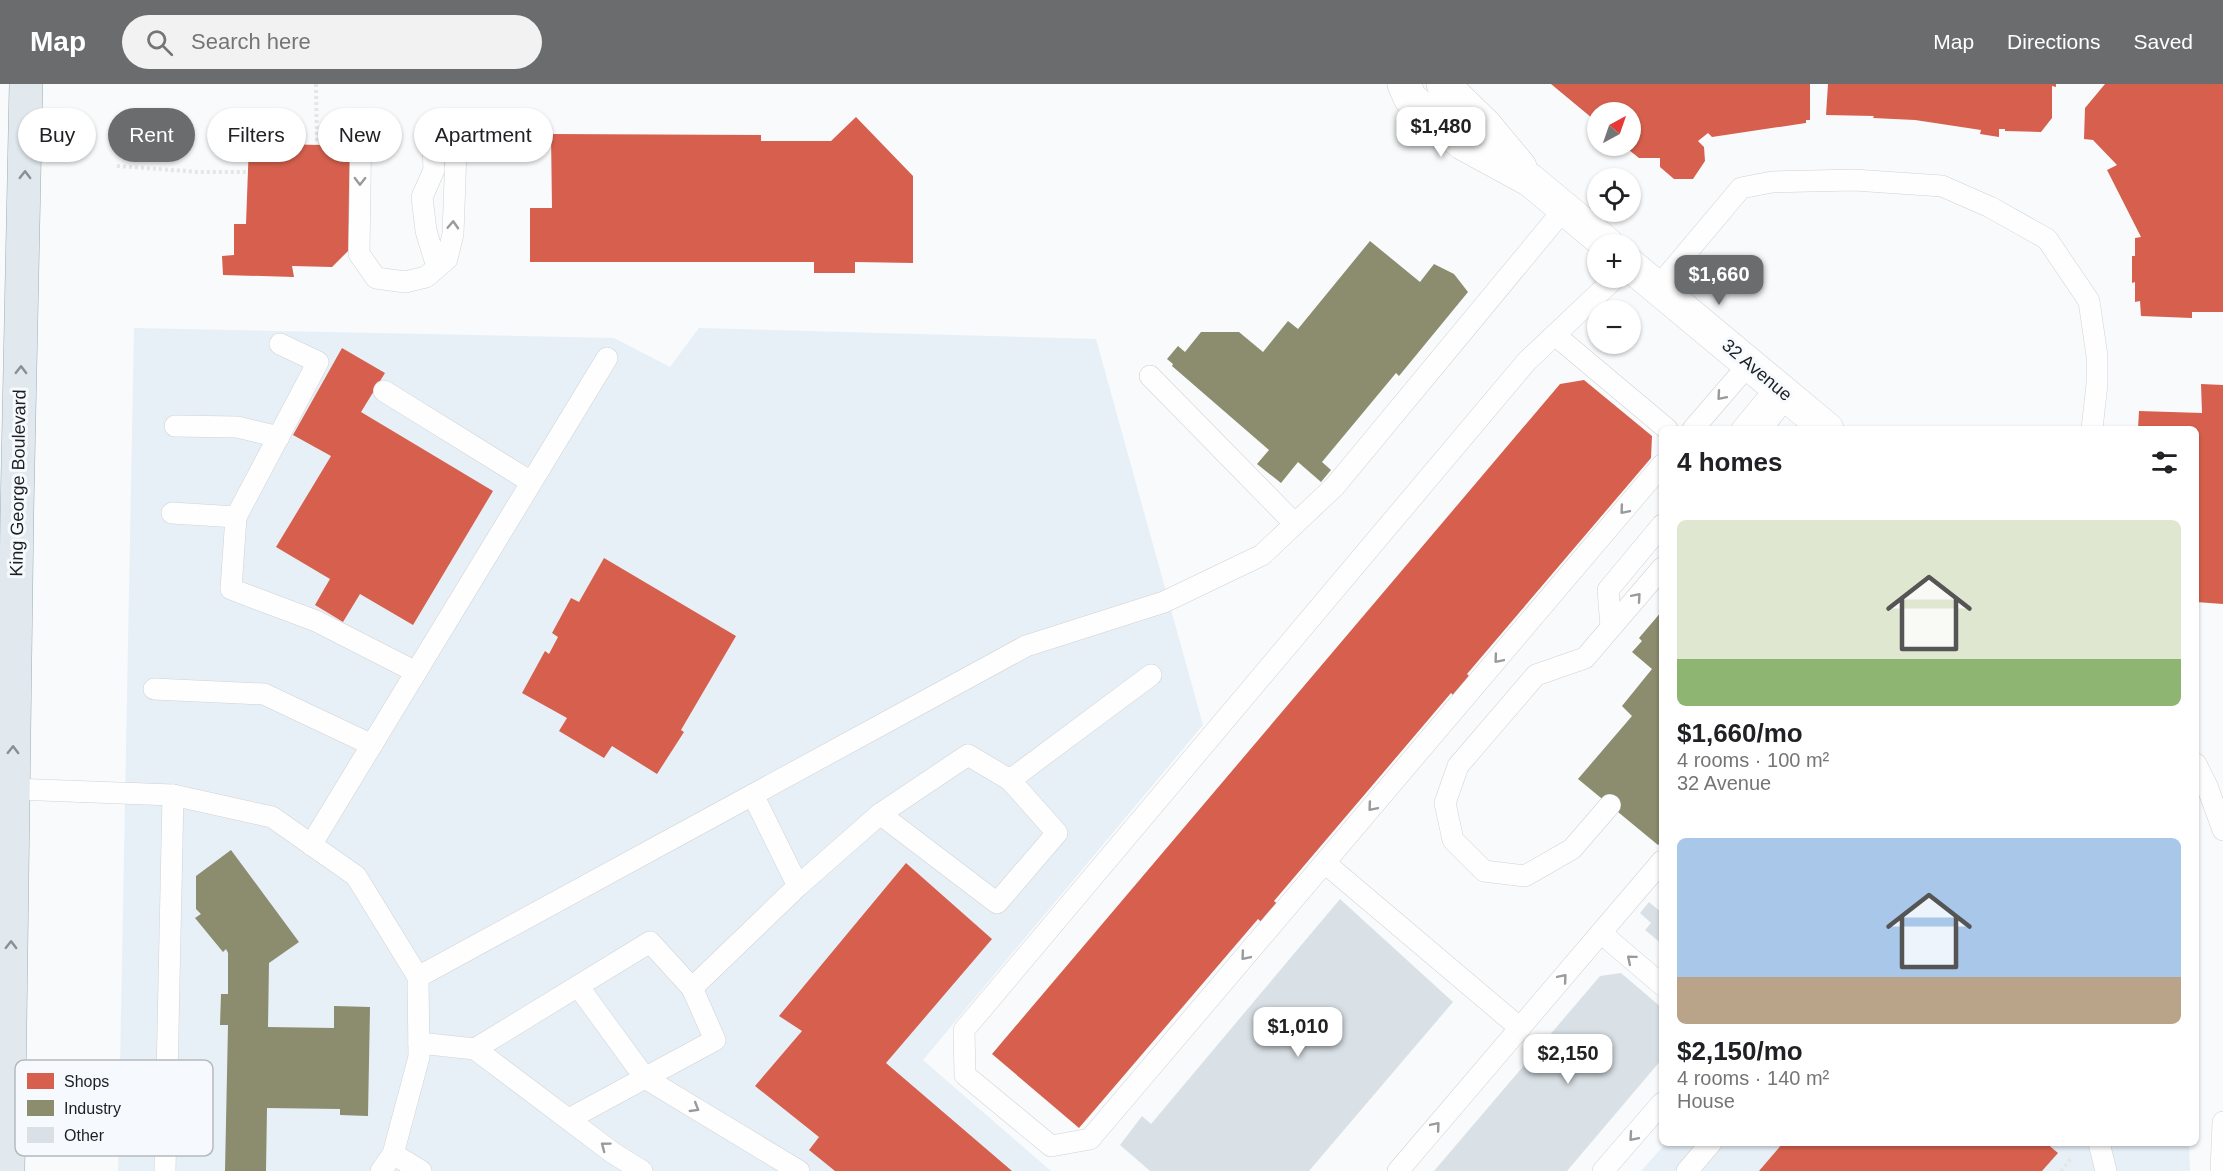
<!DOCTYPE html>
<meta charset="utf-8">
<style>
:root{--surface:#fff;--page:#f2f2f2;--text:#202124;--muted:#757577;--accent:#6a6c6e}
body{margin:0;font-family:Arial,sans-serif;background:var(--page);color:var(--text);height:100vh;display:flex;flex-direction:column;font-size:22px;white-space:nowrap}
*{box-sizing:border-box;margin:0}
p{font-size:20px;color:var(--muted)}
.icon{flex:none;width:33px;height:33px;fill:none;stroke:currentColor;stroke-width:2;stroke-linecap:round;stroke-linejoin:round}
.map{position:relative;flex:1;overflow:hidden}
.side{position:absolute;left:1659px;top:342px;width:540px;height:720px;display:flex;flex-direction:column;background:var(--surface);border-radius:9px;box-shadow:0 2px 4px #0004}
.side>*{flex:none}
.top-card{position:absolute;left:18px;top:24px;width:570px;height:54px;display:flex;gap:12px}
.needle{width:39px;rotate:40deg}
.controls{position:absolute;left:1587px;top:18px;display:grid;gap:12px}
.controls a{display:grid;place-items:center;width:54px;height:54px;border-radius:50%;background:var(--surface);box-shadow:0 2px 4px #0004;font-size:30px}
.price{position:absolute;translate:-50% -51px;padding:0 14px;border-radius:12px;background:#fff;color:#222;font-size:20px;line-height:39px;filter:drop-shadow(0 2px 3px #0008)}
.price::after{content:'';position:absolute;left:50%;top:36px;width:18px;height:14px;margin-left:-9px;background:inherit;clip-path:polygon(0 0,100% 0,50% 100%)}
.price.active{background:var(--accent);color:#fff}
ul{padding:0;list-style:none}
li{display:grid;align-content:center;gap:12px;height:318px;padding:0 18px}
li span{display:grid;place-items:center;height:186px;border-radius:9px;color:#555}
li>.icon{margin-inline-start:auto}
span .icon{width:108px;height:108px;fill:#fffc;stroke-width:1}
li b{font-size:26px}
h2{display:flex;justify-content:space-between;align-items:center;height:72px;padding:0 18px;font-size:26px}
.chip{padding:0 21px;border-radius:27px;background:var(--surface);box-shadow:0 2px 4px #0004;font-size:21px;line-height:54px}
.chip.active{background:var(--accent);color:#fff}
header{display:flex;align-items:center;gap:36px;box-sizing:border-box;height:84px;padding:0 30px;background:var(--accent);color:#fff}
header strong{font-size:28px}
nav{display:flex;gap:33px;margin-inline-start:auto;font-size:21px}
.search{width:420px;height:54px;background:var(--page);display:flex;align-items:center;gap:15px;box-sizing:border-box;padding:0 21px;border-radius:33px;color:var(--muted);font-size:22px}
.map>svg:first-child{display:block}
</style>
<header>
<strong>Map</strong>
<div class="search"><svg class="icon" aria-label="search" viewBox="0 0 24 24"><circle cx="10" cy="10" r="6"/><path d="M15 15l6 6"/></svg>Search here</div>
<nav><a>Map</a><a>Directions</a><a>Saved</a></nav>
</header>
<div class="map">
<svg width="2223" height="1087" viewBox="0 0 2223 1087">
<rect width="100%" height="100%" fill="#f8fafc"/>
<g fill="#e7f0f7">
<polygon points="134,244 614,254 670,283 699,244 1096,255 1203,641 923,976 1051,1087 118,1087"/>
<polygon points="1666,1059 2189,1059 2190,1087 1641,1087"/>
</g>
<g fill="#d6604d">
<polygon points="1551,0 1810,0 1810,36 1806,36 1806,39 1712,53 1708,49 1698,57 1704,63 1705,77 1693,95 1674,95 1660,83 1660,74 1639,74 1624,62 1630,62 1630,28 1598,28 1598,39"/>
<polygon points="1828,0 2056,0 2056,3 2052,2 2052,34 2041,48 2005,47 2005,45 1999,45 1999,53 1980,50 1981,46 1915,36 1873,34 1874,32 1826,31"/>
<polygon points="2105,0 2223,0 2223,228 2192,228 2192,234 2141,232 2140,217 2135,218 2135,198 2132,199 2132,172 2135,172 2135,154 2141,153 2107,86 2117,81 2093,56 2084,55 2085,24"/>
<polygon points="856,33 913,92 913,179 855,178 855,189 814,189 814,178 530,178 530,124 552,124 551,50 761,51 761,57 831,57"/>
<polygon points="249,59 355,62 352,163 332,183 292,182 294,193 223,191 222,172 234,171 234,140 246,140"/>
<polygon points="342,264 385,289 361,328 493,407 413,541 360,510 343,538 315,521 330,495 276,463 331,372 293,351"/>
<polygon points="1584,296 1652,352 1651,374 1467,590 1475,598 1459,617 1451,609 1274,817 1283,825 1268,844 1258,835 1079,1044 992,970 1560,300"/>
<polygon points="2201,300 2223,301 2223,520 2196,518 2196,345 2138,345 2139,327 2202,329"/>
<polygon points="604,474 736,552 681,646 684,648 657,690 612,662 604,674 559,647 567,634 522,609 545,567 549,570 558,553 552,549 571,514 579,518"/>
<polygon points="906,779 992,855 886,979 1012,1087 835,1087 809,1066 819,1053 755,1002 802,947 779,932"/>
<polygon points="1783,1059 2046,1059 2058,1069 2042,1087 1759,1087"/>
</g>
<g fill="#8c8c6e">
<polygon points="1370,157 1420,198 1434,180 1454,190 1468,208 1399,292 1396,289 1322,378 1331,386 1321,398 1298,378 1281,399 1257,380 1269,366 1172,282 1173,280 1167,275 1178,262 1185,268 1201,248 1239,248 1263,268 1288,237 1298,245"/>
<polygon points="1662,527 1662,757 1658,761 1578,695 1632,632 1622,622 1652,585 1632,568 1642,557 1639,554"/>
<polygon points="231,766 299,858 269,879 268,943 334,944 334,922 370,923 368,1032 340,1031 340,1025 267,1024 266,1087 225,1087 228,941 220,941 221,910 228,910 228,869 226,865 223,868 195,834 201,830 196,825 196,792"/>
</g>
<g fill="#dae1e6">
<polygon points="1340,815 1453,918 1309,1087 1150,1087 1120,1061 1142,1032 1151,1040"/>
<polygon points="1649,818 1662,829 1662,860 1645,846 1651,839 1640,829"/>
<polygon points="1621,889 1662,924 1662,975 1567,1087 1434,1087 1600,892"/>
</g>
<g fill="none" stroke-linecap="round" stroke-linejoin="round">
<g stroke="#d0d2d4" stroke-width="22">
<g id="lane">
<polyline points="361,39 359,170 376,194 405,198 426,193 447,175 453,150 457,41"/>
<polyline points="432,41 434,86 422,113 426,147 437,183"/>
<polyline points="1615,194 1527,277 964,946 965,991 1051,1062 1090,1055 1662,381"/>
<polyline points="1657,204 1741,104 1772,98 1854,96 1942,102 1990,123 2047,155 2089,217 2097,272 2097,300 2092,345"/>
<polyline points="1555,251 1667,345"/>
<polyline points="280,260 318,278 236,433 231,505 316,537 416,588"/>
<polyline points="1150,292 1295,440"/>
<polyline points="384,307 531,398"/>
<polyline points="175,342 237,343 279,353"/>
<polyline points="1693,345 1749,280"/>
<polyline points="1742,345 1777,303"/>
<polyline points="1762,345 1785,314"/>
<polyline points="172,429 236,433"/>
<polyline points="1611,543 1608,506 1662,441"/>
<polyline points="154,605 264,610 372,661"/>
<polyline points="2196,680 2207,702 2223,746"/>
<polyline points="13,705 173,711 272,733 356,792 418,893 419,973 393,1070 381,1087"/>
<polyline points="753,711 798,802"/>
<polyline points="1610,721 1572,765 1525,792 1484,787 1453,756 1445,719 1458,682 1536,591 1585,574 1662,484"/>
<polyline points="880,730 997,819 1057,749 1010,696"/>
<polyline points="311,761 607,274"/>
<polyline points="1325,779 1520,944"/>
<polyline points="1601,849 1662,901"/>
<polyline points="418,893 1026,562 1164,518 1262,471 1335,402 1565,124"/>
<polyline points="578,902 645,994 799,1087"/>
<polyline points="419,959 475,965 650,858 692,904 798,802 880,730 968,671 1010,696 1151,591"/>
<polyline points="475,965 613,1069 642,1087"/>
<polyline points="569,1035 715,956 692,904"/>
<polyline points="2099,1059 2106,1087"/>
<polyline points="393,1070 421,1087"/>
<polyline points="165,1087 173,711"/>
<polyline points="1398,1087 1662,777"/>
<polyline points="1603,1087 1662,1019"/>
<polyline points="1687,1087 1711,1059"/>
<polyline points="2221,1087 2223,1038"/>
</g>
</g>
<g stroke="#d0d2d4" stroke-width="34">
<g id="street">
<polyline points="1404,0 1410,14 1462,59 1530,96 1607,160"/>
<polyline points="1443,0 1485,41 1520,83"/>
<polyline points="1630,181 1827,345"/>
</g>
</g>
<g stroke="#9eadb6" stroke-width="34">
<polyline id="primary" points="8,1087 17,428 26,0"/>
</g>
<g stroke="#e5e6e6" stroke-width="4" stroke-dasharray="3 3" stroke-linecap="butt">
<polyline points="316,0 317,61"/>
<polyline points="117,82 199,88 248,88"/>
<polyline points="2061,1087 2072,1073"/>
</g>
<use href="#lane" stroke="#fefeff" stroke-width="21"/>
<use href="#street" stroke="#fefeff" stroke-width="33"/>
<use href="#primary" stroke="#e1e9ee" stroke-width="33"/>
</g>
<defs><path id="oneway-chevron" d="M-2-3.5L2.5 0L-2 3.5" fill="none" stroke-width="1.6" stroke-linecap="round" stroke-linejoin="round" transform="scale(1.5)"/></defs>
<g stroke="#898f92">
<use href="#oneway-chevron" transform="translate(25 91) rotate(-89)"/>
<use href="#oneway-chevron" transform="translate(21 286) rotate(-89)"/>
<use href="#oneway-chevron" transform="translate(13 666) rotate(-89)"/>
<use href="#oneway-chevron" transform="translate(11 861) rotate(-89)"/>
</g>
<g stroke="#999a9c">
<use href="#oneway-chevron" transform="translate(360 97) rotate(91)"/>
<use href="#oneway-chevron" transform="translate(453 141) rotate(-87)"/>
<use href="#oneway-chevron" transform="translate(1721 312) rotate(131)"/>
<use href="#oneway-chevron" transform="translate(1624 426) rotate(130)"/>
<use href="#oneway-chevron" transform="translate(1637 513) rotate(-49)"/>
<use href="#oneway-chevron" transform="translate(1498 575) rotate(130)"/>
<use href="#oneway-chevron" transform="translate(1372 723) rotate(130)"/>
<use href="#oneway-chevron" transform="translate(1245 872) rotate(130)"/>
<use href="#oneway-chevron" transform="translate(1631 875) rotate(-140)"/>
<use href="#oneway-chevron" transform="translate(1563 894) rotate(-50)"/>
<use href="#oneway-chevron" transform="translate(695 1024) rotate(31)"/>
<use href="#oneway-chevron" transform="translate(1436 1042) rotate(-50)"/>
<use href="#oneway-chevron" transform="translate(1633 1053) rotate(131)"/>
<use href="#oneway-chevron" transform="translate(605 1062) rotate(-143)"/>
</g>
<g text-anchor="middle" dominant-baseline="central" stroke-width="6" stroke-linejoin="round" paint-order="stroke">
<g font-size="18" fill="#1d2022" stroke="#f6fafe">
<text transform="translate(1757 286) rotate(40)">32 Avenue</text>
<text transform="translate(18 399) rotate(-89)">King George Boulevard</text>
</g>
</g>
<rect x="15" y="976" width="198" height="96" rx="9" fill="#f6fafe" stroke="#b5b9bc" stroke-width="1.5"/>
<rect x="27" y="989" width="27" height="16" fill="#d6604d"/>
<rect x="27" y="1016" width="27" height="16" fill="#8c8c6e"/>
<rect x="27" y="1043" width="27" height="16" fill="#dae1e6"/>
<g font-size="16" fill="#1d2022">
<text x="64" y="1003">Shops</text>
<text x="64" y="1030">Industry</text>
<text x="64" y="1057">Other</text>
</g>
</svg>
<div class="controls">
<a><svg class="needle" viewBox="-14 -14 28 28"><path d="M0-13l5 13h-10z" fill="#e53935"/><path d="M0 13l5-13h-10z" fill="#757577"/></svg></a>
<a><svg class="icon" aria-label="locate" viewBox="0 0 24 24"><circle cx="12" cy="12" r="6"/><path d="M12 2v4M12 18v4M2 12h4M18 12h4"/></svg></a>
<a>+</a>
<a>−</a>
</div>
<b class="price" style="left:1441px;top:74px">$1,480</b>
<b class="price active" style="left:1719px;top:222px">$1,660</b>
<b class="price" style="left:1298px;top:974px">$1,010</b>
<b class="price" style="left:1568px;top:1001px">$2,150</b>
<div class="top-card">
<a class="chip">Buy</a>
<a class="chip active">Rent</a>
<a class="chip">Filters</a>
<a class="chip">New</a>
<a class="chip">Apartment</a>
</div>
<section class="side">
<h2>4 homes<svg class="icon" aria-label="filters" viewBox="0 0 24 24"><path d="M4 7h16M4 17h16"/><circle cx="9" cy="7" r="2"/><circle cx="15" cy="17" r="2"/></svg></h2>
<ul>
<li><span style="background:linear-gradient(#dfe7d0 75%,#8fb573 0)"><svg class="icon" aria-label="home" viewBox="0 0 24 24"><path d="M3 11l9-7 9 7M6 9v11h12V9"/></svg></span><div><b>$1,660/mo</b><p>4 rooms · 100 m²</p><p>32 Avenue</p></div></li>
<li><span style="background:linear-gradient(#a9c7e8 75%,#b9a48a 0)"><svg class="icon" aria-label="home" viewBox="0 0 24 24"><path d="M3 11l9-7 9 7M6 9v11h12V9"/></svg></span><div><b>$2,150/mo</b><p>4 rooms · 140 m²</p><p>House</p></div></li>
</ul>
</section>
</div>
